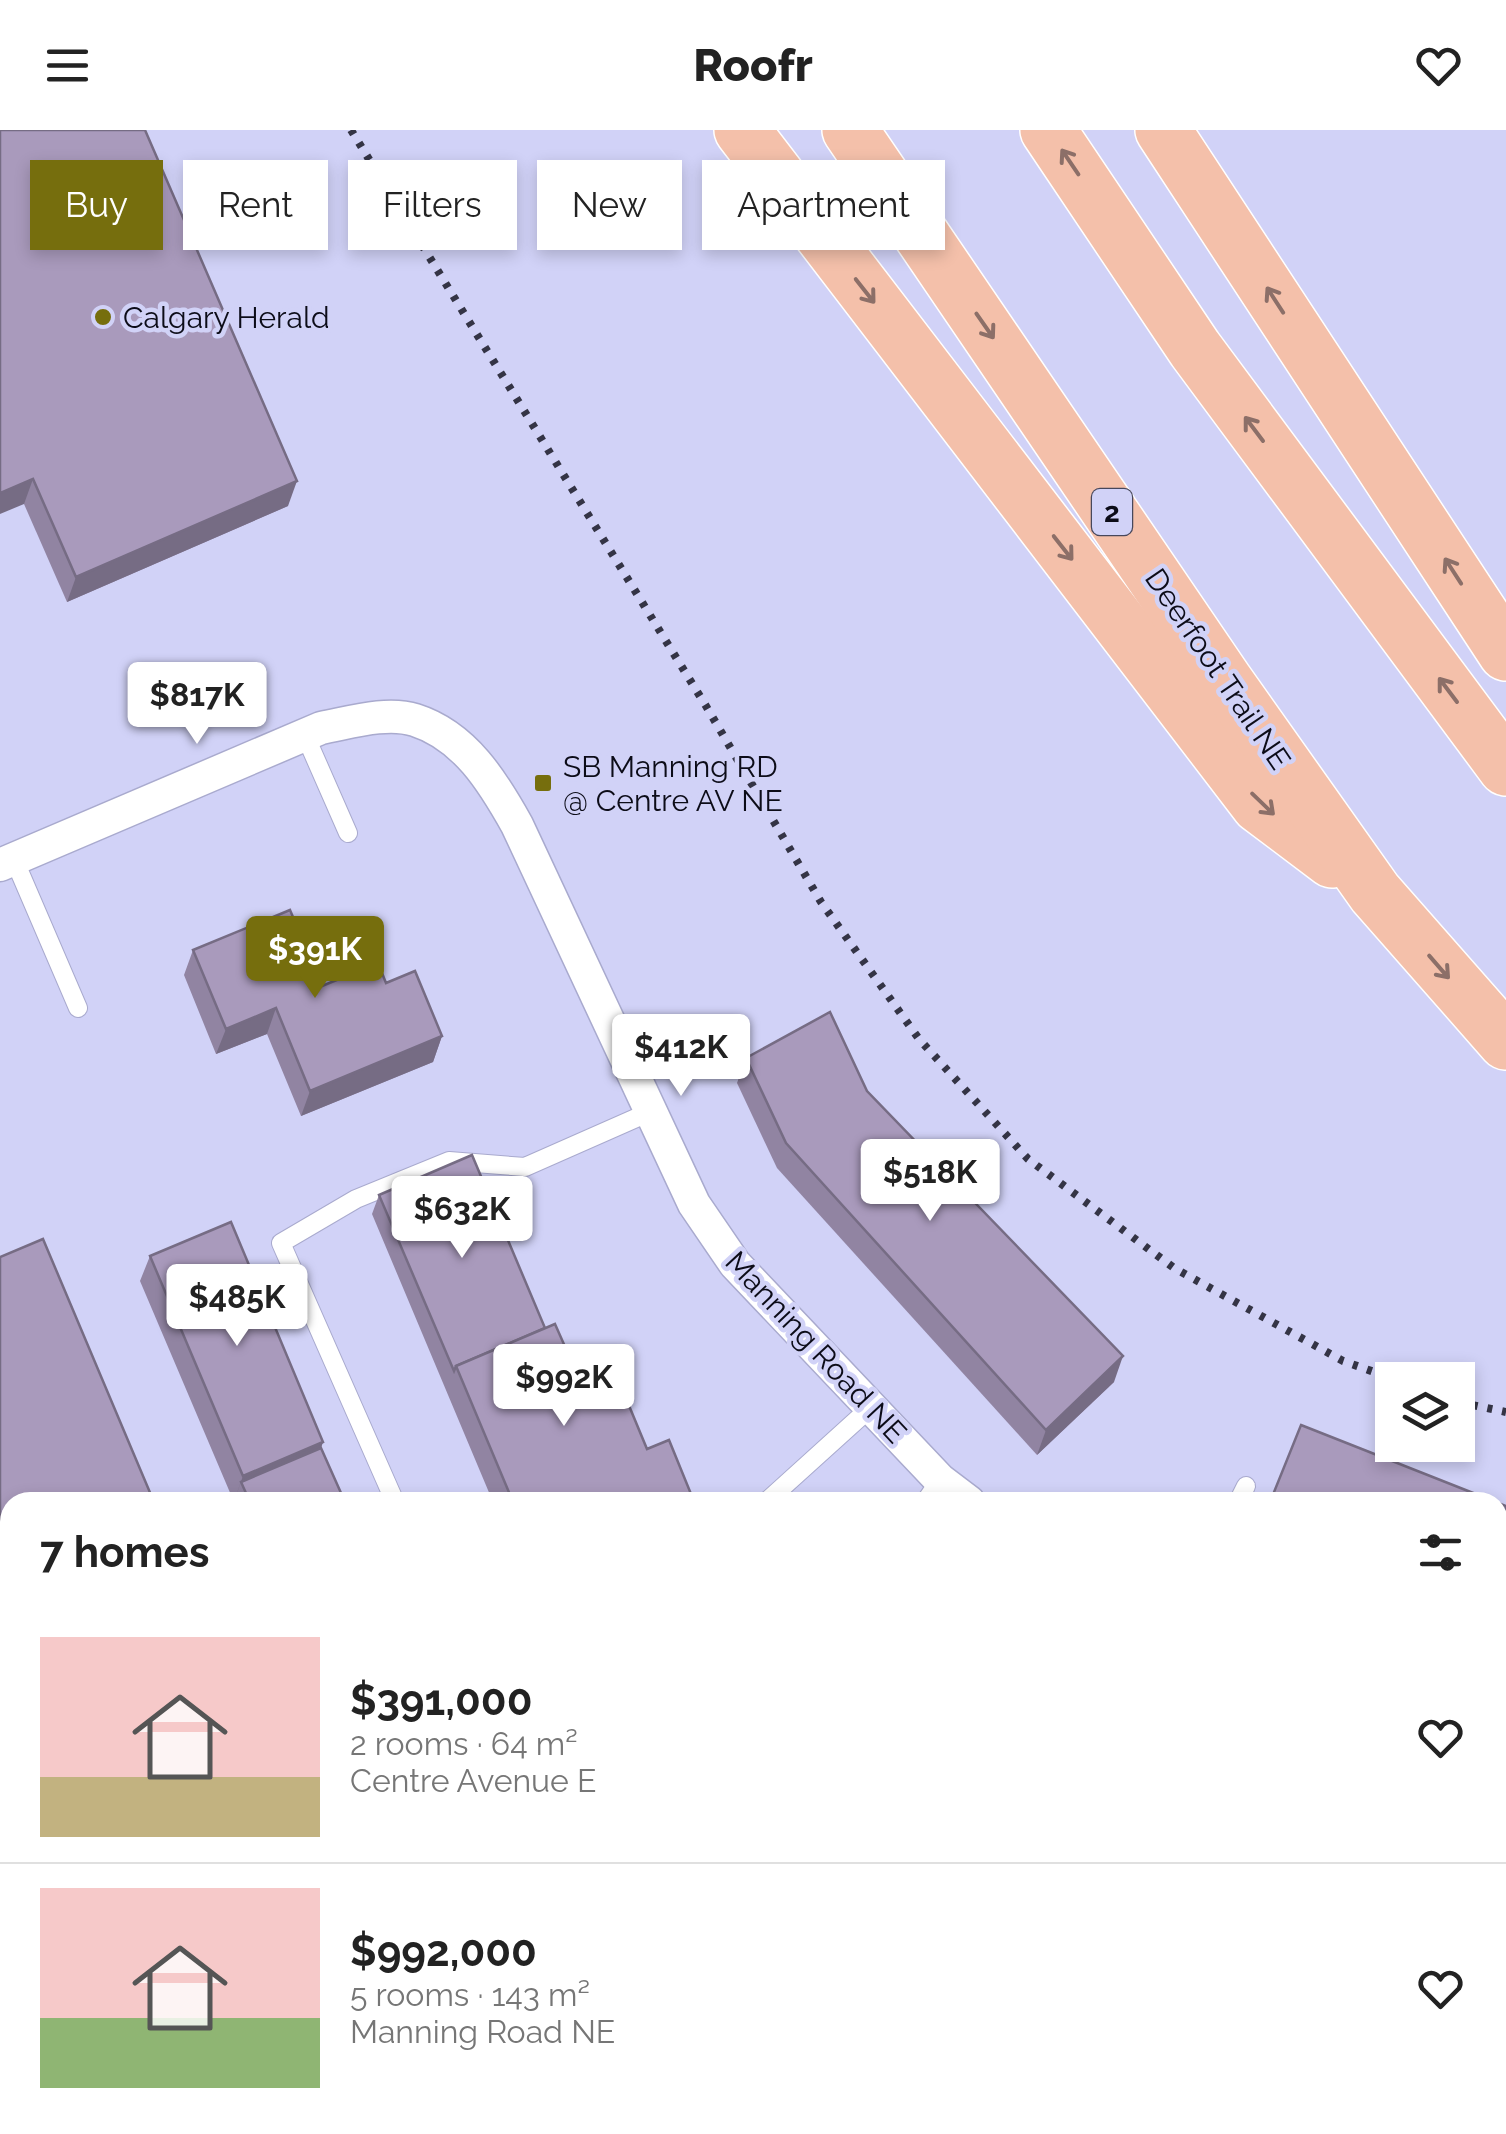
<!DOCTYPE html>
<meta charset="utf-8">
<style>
:root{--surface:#fff;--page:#f6f6f6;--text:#222;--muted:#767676;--line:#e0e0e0;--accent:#766e0d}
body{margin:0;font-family:Raleway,sans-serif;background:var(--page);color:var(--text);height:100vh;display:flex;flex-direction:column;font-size:38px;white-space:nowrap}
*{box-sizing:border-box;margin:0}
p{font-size:32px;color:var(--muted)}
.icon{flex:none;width:55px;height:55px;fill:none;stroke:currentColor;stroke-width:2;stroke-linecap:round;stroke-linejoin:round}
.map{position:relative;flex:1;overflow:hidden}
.side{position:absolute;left:0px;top:1362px;width:1508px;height:642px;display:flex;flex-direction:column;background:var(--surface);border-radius:30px 30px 0 0;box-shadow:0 5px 15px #0003}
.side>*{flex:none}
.guide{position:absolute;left:30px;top:30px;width:1000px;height:90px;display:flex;gap:20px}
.tools{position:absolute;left:1375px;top:1232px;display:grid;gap:20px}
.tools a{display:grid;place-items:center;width:100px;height:100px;border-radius:0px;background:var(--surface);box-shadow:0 5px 15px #0003;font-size:50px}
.price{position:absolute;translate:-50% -85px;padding:0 22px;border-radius:10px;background:#fff;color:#222;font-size:32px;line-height:65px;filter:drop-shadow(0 2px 5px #0008)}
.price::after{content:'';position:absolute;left:50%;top:60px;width:30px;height:22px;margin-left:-15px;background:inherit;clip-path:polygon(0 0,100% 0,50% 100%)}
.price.on{background:var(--accent);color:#fff}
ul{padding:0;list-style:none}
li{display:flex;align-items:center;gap:30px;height:250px;padding:0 40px}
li+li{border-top:2px solid var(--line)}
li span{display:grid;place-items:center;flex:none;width:280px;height:200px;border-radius:0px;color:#555}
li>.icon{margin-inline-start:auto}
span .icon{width:120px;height:120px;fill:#fffc;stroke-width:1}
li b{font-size:42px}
h2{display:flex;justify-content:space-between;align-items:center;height:120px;padding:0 40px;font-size:42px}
.tag{padding:0 35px;border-radius:0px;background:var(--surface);box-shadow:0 5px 15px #0003;font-size:35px;line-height:90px}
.tag.on{background:var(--accent);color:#fff}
header{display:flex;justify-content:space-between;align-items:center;height:130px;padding:0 40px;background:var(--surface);font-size:45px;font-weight:800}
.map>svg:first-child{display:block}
</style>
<header><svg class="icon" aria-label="menu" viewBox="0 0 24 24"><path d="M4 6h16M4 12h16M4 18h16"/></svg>Roofr<svg class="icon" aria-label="heart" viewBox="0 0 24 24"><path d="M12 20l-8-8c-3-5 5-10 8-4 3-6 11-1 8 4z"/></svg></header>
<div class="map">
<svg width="1506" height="2004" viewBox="0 0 1506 2004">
<rect width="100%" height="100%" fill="#d1d2f7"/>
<polygon fill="#89baa3" points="852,1995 1115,1995 1119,2004 830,2004"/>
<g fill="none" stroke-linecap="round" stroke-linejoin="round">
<g stroke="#a9aace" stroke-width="20">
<g id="lane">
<polyline points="305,605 348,703"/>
<polyline points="14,729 78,878"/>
<polyline points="395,1372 281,1113 356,1069 449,1031 525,1037 652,981"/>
<polyline points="766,1372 870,1278"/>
<polyline points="925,1372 940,1350"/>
<polyline points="1238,1372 1246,1356"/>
<polyline points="194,1995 198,2004"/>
<polyline points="522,1995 527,2004"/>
<polyline points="745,2004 771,1995"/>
</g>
</g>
<g stroke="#a9aace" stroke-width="35">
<g id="street">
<path d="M0 735 321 598C349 593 386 581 415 590 465 606 493 652 517 695L694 1074 735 1134 940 1350 969 1372"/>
<polyline points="1498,1614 1506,1616"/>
</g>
</g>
<g stroke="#fff" stroke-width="58">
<g id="highway">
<polyline points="742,0 1259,675 1332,730"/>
<polyline points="850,0 1225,551 1375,763 1506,912"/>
<polyline points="1048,0 1195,219 1506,638"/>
<polyline points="1163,0 1506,523"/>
</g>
</g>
<use href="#lane" stroke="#fff" stroke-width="18"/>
<use href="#street" stroke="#fff" stroke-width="32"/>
<use href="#highway" stroke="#f4c0aa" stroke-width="55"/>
<g stroke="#343445" stroke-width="8" stroke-dasharray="5 10" stroke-linecap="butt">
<polyline points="351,0 706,576 821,772 919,909 1028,1029 1174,1138 1343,1231 1397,1250"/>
<polyline points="1458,1272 1506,1282"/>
</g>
</g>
<g fill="#9184a2">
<polygon points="0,0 288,376 67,472 24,374"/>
<polygon points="193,820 322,856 386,853 442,906 433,932 301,986 267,904 216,924 184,845"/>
<polygon points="746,928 867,961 1114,1252 1037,1325 777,1038 737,953"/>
<polygon points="379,1065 545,1198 574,1237 609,1273 647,1319 691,1364 688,1372 493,1372 372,1084"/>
<polygon points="150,1126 323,1312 321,1318 345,1372 234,1372 140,1151"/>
<polygon points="1498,1373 1506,1518 1498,1517"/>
<polygon points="255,1995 384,1995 418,2004 258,2004"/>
<polygon points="1120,1995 1498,1995 1506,2004 1124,2004"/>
</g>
<g fill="#766c84">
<polygon points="33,349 24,374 0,384 0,363"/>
<polygon points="297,351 288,376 67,472 76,447"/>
<polygon points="276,878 267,904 216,924 226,899"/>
<polygon points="442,906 433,932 301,986 310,961"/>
<polygon points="1123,1226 1114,1252 1037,1325 1046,1300"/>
<polygon points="323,1312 314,1337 241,1352 234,1371 243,1346"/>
<polygon points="691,1364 688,1372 670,1372"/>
<polygon points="1504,1492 1506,1492 1506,1518 1498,1517 1498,1510"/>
<polygon points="10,1683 10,1705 0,1709 0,1688"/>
<polygon points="1444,1995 1473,1995 1470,2004 1423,2004"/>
</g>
<g fill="#a99abc" stroke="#766c84" stroke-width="2.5">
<polygon points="0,0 145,0 297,351 76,447 33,349 0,363"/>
<polygon points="290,780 322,856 378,833 386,853 415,841 442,906 310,961 276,878 226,899 193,820"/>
<polygon points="830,882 867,961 1123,1226 1046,1300 786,1013 746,928"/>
<polygon points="472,1025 545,1198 456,1236 454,1241 379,1065"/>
<polygon points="231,1092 323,1312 243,1346 150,1126"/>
<polygon points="43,1109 154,1372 10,1372 10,1683 0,1688 0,1127"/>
<polygon points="555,1194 574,1237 591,1230 609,1273 625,1266 647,1319 669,1310 691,1364 670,1372 513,1372 456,1236"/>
<polygon points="1301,1295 1496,1372 1270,1372"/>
<polygon points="321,1318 345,1372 250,1372 241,1352"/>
<polygon points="1498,1373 1506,1376 1506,1492 1498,1489"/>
<polygon points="1498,1660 1506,1663 1506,2004 1489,2004 1485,1995 1498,1995"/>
<polygon points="288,1995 414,1995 418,2004 292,2004"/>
<polygon points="1140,1995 1444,1995 1423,2004 1144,2004"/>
</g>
<defs><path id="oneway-shaft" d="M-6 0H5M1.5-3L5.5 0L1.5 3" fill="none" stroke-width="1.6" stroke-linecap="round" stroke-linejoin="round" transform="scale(2.5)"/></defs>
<g stroke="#8c6f68">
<use href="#oneway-shaft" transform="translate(1070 32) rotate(-124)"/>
<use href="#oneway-shaft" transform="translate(865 161) rotate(52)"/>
<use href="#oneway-shaft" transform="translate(1275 170) rotate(-123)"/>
<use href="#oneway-shaft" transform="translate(985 196) rotate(55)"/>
<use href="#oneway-shaft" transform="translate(1254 299) rotate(-127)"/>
<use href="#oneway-shaft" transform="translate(1063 418) rotate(52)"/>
<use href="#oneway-shaft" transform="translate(1453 441) rotate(-123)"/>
<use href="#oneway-shaft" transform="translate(1448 560) rotate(-127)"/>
<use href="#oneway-shaft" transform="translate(1263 674) rotate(44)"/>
<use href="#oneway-shaft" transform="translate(1439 837) rotate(49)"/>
</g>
<g fill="#766e0d" stroke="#d1d2f7" stroke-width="4">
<circle cx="103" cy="187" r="10"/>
<rect x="533" y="643" width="20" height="20" rx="5"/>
</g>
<g text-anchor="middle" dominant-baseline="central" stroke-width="9" stroke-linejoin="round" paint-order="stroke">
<rect fill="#d1d2f7" stroke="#47475b" stroke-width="2.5" x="1092" y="359" width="40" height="46" rx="8"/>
<g font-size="28" font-weight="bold" fill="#0c0c18">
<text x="1112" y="382">2</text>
</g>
<g font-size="30" fill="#0c0c18" stroke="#d1d2f7" text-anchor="start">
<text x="123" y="187">Calgary Herald</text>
<text x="563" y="636">SB Manning RD<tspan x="563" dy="34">@ Centre AV NE</tspan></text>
</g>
<g font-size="30" fill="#0c0c18" stroke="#d1d2f7">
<text transform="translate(1218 539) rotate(56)">Deerfoot Trail NE</text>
<text transform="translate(816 1217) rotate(47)">Manning Road NE</text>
</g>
</g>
</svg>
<div class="tools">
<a><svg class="icon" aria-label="layers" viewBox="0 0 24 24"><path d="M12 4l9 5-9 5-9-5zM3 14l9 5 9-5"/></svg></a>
</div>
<b class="price" style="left:197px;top:617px">$817K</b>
<b class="price on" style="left:315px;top:871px">$391K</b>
<b class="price" style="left:681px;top:969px">$412K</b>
<b class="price" style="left:930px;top:1094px">$518K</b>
<b class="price" style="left:462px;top:1131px">$632K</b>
<b class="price" style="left:237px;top:1219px">$485K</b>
<b class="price" style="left:564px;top:1299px">$992K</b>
<div class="guide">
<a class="tag on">Buy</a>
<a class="tag">Rent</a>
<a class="tag">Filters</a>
<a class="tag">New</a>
<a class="tag">Apartment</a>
</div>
<section class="side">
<h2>7 homes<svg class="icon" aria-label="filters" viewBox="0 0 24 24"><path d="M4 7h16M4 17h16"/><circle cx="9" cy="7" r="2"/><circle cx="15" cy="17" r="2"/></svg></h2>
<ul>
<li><span style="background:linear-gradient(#f6c9c9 70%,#c2b280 0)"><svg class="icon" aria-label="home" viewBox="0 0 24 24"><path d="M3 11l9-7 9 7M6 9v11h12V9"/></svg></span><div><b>$391,000</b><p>2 rooms · 64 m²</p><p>Centre Avenue E</p></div><svg class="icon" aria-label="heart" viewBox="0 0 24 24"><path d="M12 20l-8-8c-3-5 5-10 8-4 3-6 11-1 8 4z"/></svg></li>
<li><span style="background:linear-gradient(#f6c9c9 65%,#8fb573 0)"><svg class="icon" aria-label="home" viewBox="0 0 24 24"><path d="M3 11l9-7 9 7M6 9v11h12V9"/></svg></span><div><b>$992,000</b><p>5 rooms · 143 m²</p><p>Manning Road NE</p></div><svg class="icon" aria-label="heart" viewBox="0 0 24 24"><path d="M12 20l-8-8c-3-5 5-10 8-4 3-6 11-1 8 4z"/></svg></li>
</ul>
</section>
</div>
